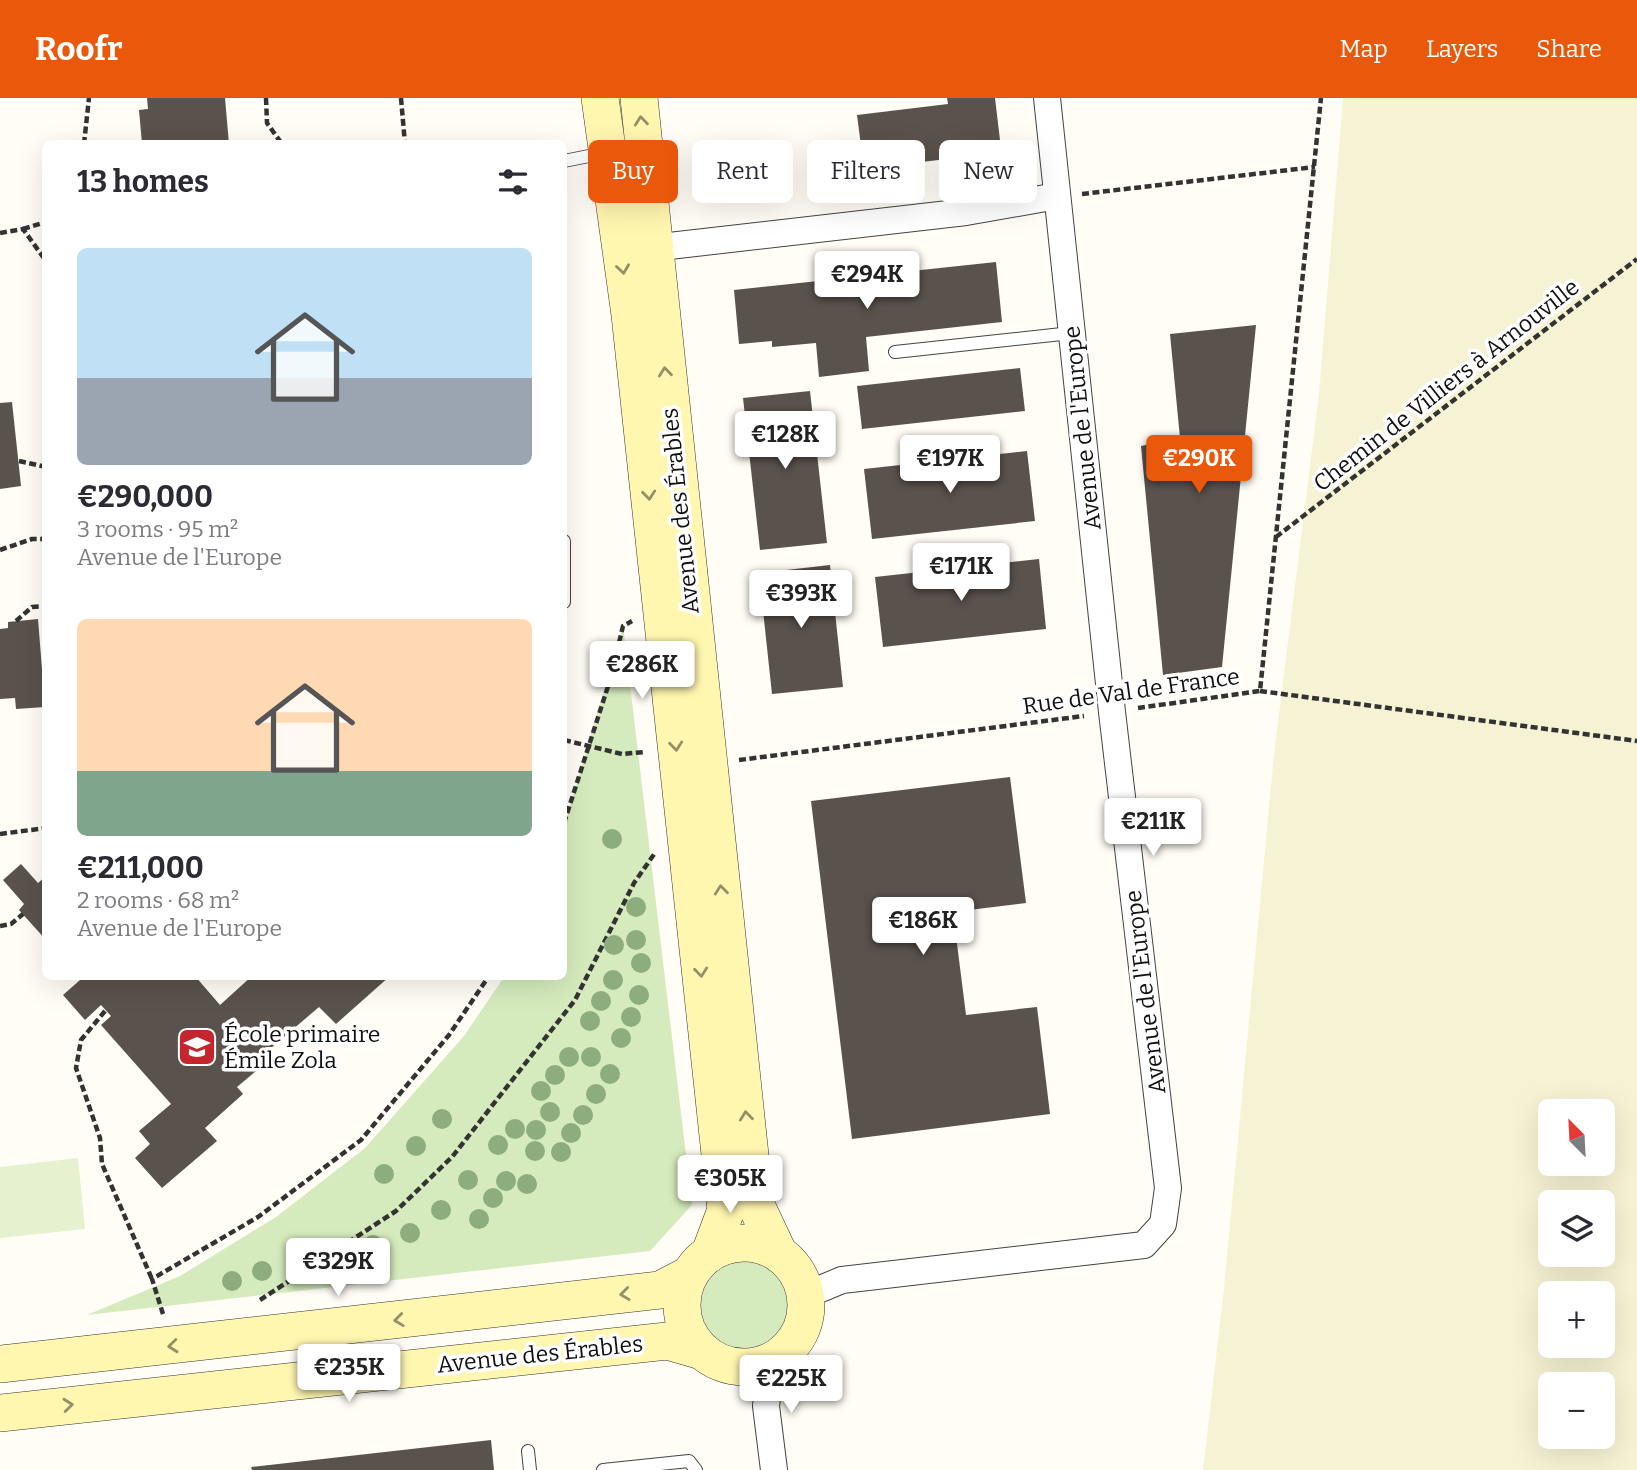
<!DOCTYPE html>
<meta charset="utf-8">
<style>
:root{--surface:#fff;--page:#f7f7f7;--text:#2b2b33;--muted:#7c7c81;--accent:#ea580c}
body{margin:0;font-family:Bitter,serif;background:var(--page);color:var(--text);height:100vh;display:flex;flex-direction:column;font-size:26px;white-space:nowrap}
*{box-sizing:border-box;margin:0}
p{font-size:23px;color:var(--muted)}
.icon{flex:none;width:38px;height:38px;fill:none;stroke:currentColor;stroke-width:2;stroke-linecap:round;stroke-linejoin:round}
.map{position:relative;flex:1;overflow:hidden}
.details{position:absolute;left:42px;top:42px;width:525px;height:840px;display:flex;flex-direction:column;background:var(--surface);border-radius:10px;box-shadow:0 7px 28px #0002}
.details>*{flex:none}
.guide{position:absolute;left:588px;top:42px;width:665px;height:63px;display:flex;gap:14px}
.needle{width:46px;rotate:336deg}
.tools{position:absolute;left:1538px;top:1001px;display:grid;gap:14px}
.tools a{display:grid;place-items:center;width:77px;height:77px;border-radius:10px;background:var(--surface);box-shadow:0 7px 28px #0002;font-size:35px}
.price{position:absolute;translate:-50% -60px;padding:0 16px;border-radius:7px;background:#fff;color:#222;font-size:23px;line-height:46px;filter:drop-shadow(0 2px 4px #0008)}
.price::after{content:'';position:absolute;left:50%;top:42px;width:21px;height:16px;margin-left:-10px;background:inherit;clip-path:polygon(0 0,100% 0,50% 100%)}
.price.current{background:var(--accent);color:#fff}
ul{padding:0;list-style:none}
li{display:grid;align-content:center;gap:14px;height:371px;padding:0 35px}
li span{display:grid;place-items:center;height:217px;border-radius:10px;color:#555}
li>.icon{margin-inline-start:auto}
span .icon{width:126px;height:126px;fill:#fffc;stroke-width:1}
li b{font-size:30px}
h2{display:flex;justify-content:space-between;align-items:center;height:84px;padding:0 35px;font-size:30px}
.tag{padding:0 24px;border-radius:10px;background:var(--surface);box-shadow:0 7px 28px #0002;font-size:24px;line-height:63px}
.tag.current{background:var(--accent);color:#fff}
header{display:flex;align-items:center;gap:42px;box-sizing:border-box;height:98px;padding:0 35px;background:var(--accent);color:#fff}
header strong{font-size:33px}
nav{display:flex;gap:38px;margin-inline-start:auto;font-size:24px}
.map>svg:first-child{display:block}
</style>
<header>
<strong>Roofr</strong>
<nav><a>Map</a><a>Layers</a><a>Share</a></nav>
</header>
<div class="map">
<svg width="1637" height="1372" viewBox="0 0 1637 1372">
<rect width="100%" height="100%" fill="#fffdf5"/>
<path fill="#f6f3d4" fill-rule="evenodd" d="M1343 0H1637V1372H1203L1224 1190 1274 656 1319 296ZM1550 1013H1603V1066H1550ZM1550 1104H1603V1157H1550ZM1550 1195H1603V1248H1550ZM1550 1286H1603V1339H1550Z"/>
<g fill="#d5ebbd">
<polygon points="623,528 692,1107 650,1153 87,1217 180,1178 276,1119 365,1050 464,938 504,879 564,878 564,729"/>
<circle cx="744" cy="1207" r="43"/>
</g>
<polygon fill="#e6f2cf" points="78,1060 85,1131 0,1140 0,1069"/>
<g fill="#5a524d">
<polygon points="147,0 225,0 229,46 142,46 139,12 148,11"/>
<polygon points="947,0 995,0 1000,42 988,56 864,71 857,17 948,6"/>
<polygon points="996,164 1002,224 866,239 869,273 819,279 816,245 772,249 772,243 739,246 734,192"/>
<polygon points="1256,227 1222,569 1163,577 1141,348 1180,340 1170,236"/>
<polygon points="1020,270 1025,313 862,331 857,288"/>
<polygon points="810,293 827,445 760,452 743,300"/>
<polygon points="12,304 21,388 0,391 0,305"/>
<polygon points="1027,353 1035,423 872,441 864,371"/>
<polygon points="1039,461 1046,531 883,549 875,479"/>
<polygon points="830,467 843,589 772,596 759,475"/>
<polygon points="38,521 45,609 16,611 15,600 0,601 0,531 8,530 8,524"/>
<polygon points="1010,679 1026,805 953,814 966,917 1037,909 1050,1016 852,1041 811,703"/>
<polygon points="21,766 38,785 46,778 46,842 19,812 24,806 3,782"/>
<polygon points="77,878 195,878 220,907 252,878 390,878 336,926 319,909 257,962 262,968 237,989 243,996 205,1030 217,1043 162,1090 135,1060 150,1046 139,1033 171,1006 101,927 111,918 101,907 85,922 63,897 80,882"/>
<polygon points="491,1342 494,1372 252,1372 251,1369"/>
</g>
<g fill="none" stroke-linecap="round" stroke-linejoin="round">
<g stroke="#444" stroke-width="14">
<g id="lane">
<polyline points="564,63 604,55"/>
<polyline points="895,254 1071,235"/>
<polyline points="564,443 564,504"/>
<polyline points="528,1353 530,1372"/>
<polyline points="603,1372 689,1363 696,1372"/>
</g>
</g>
<g stroke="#444" stroke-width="28">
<g id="street">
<polyline points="652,150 966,114 1057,98"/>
<polyline points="806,1197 842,1182 1144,1147 1163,1126 1168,1090 1112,614 1047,0"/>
<polyline points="772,1263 766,1308 774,1372"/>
</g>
</g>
<g stroke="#333" stroke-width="38">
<g id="secondary">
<polyline points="600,0 630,217 726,1112 710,1155"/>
<polyline points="639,0 755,1105 778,1154"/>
<circle cx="744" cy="1207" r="62"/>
<polyline points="0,1266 660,1192 689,1177"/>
<polyline points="0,1315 667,1243 702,1253"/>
</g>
</g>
<g stroke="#333" stroke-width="4.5" stroke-dasharray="7 3.5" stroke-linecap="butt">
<polyline points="266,0 267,25 282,46"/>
<polyline points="401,0 405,46"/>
<polyline points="84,46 89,0"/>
<polyline points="1082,96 1315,69"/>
<polyline points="23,131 46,124"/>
<polyline points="0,135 23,131 46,163"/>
<polyline points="19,363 46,369"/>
<polyline points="1276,439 1637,161"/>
<polyline points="0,452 32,441 46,441"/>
<polyline points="16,523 32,509 46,508"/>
<polyline points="1260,593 1637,643"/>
<polyline points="1138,610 1260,593 1321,0"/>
<polyline points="564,642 622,656 645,654"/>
<polyline points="739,662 1084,618"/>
<polyline points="564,725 611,579 623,528 632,523"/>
<polyline points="0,736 46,730"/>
<polyline points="0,828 11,826 23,816"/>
<polyline points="105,913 81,942 76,970 100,1040 102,1066 152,1181"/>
<polyline points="260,1202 396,1113 452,1059 575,902 634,785 655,755"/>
<polyline points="163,1216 152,1181 258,1119 361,1042 449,937 489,878"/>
</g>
<use href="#lane" stroke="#fff" stroke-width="12"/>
<use href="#street" stroke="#fff" stroke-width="26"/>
<use href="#secondary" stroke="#fff6b0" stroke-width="37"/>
</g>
<g fill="#8dad7f">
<circle cx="612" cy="741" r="10"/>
<circle cx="636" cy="809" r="10"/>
<circle cx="636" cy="842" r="10"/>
<circle cx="614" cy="847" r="10"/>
<circle cx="641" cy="865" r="10"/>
<circle cx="613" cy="882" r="10"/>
<circle cx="639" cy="897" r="10"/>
<circle cx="601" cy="903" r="10"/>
<circle cx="631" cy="919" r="10"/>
<circle cx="590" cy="923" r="10"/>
<circle cx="621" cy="940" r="10"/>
<circle cx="569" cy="959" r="10"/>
<circle cx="591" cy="959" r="10"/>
<circle cx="610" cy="976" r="10"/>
<circle cx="555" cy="977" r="10"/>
<circle cx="541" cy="993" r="10"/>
<circle cx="596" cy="996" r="10"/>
<circle cx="550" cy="1014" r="10"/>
<circle cx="583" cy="1017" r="10"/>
<circle cx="442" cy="1021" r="10"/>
<circle cx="515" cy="1031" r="10"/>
<circle cx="536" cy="1032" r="10"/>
<circle cx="571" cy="1035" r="10"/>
<circle cx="498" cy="1047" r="10"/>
<circle cx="416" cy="1048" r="10"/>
<circle cx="535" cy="1053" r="10"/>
<circle cx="561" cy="1054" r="10"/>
<circle cx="384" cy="1076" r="10"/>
<circle cx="468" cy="1082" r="10"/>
<circle cx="506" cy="1083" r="10"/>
<circle cx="527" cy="1086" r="10"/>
<circle cx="493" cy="1100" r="10"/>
<circle cx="441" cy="1112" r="10"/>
<circle cx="479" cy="1121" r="10"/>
<circle cx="410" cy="1135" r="10"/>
<circle cx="373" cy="1147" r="10"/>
<circle cx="262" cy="1173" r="10"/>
<circle cx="232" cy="1183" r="10"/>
</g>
<defs><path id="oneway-chevron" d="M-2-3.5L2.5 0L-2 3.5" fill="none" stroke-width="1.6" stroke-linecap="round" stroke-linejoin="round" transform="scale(1.75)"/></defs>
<g stroke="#948f68">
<use href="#oneway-chevron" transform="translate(641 23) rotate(-96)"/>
<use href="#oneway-chevron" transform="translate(623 171) rotate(82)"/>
<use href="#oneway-chevron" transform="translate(665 274) rotate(-96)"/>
<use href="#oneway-chevron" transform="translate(649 397) rotate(84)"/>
<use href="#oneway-chevron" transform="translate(676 648) rotate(84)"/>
<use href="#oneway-chevron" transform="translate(721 792) rotate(-96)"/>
<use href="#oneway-chevron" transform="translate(701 874) rotate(84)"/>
<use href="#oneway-chevron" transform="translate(746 1018) rotate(-96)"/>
<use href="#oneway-chevron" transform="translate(625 1196) rotate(173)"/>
<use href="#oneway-chevron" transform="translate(399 1222) rotate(173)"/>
<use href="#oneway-chevron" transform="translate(173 1248) rotate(174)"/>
<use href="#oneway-chevron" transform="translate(68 1307) rotate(-6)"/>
</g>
<defs>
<g id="school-square" transform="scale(2.0125)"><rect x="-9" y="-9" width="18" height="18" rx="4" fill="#c4262e" stroke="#fff"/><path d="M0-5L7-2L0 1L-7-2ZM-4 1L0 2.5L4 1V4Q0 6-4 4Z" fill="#fff"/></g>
</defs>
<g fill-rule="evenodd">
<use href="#school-square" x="197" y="949"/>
</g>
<g text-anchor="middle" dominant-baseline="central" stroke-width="7" stroke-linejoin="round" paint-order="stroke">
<g font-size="23" fill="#111" stroke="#fff">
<text transform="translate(1446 287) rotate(-38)">Chemin de Villiers à Arnouville</text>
<text transform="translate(1082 330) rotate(-96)">Avenue de l'Europe</text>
<text transform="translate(680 413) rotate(-96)">Avenue des Érables</text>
<text transform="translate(1131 593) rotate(-8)">Rue de Val de France</text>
<text transform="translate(1145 894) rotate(-97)">Avenue de l'Europe</text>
<text transform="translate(540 1256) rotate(-6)">Avenue des Érables</text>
</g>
<g font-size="23" fill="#111" stroke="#fff" text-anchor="start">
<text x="224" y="936">École primaire<tspan x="224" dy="26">Émile Zola</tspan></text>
</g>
</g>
</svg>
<div class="tools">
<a><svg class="needle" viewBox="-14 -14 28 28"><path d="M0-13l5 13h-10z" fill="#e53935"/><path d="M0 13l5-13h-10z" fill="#7c7c81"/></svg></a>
<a><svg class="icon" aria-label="layers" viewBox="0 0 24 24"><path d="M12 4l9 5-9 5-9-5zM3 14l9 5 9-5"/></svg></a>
<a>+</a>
<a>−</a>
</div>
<b class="price" style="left:867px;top:213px">€294K</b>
<b class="price" style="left:785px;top:373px">€128K</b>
<b class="price" style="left:950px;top:397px">€197K</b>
<b class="price current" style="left:1199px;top:397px">€290K</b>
<b class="price" style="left:961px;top:505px">€171K</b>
<b class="price" style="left:801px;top:532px">€393K</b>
<b class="price" style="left:642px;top:603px">€286K</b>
<b class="price" style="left:1153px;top:760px">€211K</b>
<b class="price" style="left:923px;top:859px">€186K</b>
<b class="price" style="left:730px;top:1117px">€305K</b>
<b class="price" style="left:338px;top:1200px">€329K</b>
<b class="price" style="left:349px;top:1306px">€235K</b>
<b class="price" style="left:791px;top:1317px">€225K</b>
<div class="guide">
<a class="tag current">Buy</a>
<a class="tag">Rent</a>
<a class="tag">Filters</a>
<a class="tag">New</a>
</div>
<section class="details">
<h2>13 homes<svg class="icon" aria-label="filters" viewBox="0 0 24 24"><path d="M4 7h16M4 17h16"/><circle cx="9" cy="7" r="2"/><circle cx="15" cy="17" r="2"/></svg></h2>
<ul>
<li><span style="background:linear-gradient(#bfe0f5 60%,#9aa5b1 0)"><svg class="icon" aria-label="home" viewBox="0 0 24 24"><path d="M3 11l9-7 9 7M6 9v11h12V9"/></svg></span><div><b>€290,000</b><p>3 rooms · 95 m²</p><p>Avenue de l'Europe</p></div></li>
<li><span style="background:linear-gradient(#ffd9b3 70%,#7fa58c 0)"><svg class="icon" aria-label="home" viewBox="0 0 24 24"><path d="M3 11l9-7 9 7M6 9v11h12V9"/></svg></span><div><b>€211,000</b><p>2 rooms · 68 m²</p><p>Avenue de l'Europe</p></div></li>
</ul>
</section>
</div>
